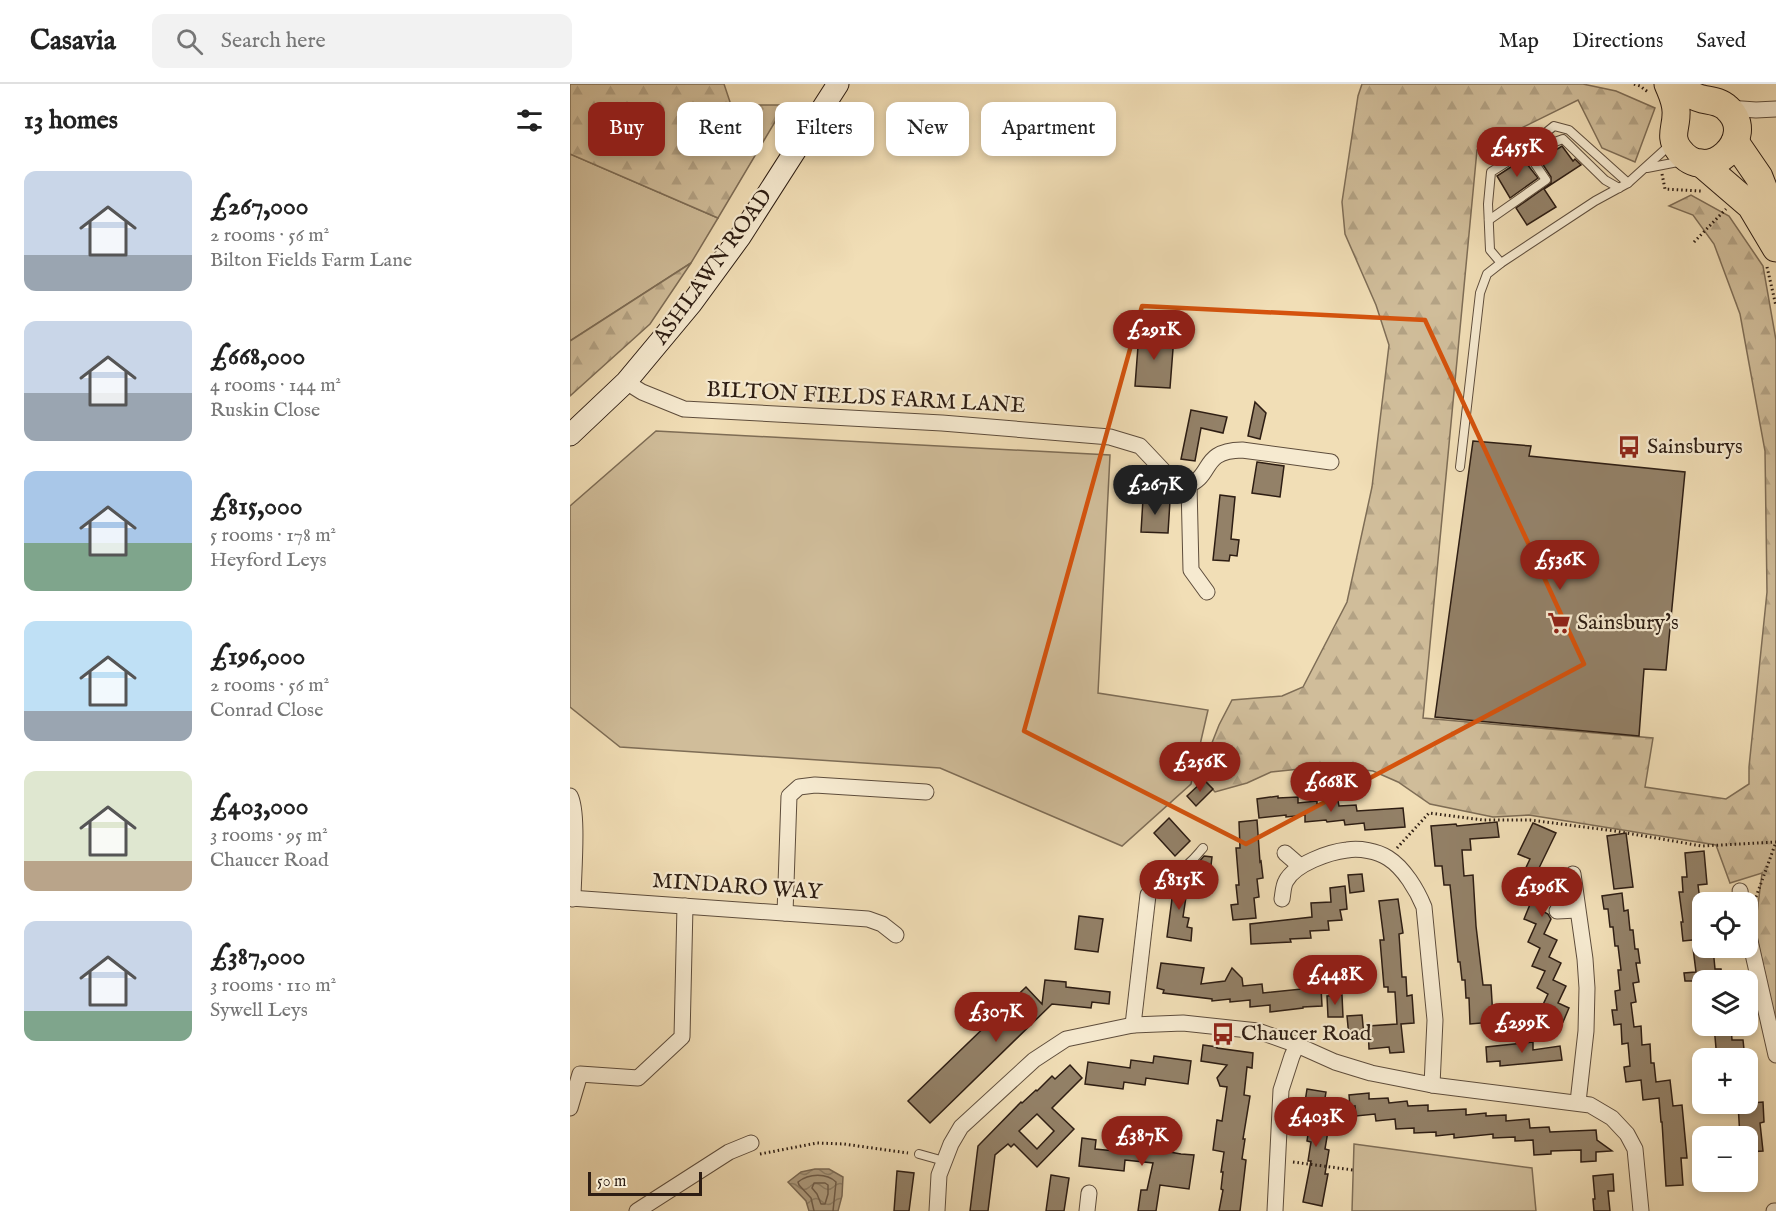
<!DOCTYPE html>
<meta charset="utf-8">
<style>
:root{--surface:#fff;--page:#f2f2f2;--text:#222;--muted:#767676;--line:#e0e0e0;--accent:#8f2418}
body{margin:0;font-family:"IM FELL English",serif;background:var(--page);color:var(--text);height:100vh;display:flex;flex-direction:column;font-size:22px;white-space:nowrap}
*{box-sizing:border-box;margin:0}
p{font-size:20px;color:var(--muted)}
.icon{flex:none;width:33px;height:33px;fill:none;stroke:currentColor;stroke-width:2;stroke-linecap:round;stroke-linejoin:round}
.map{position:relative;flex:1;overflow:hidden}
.side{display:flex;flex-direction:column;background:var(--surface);width:570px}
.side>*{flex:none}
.banner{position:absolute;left:18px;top:18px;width:570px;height:54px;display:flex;gap:12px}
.buttons{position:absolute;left:1122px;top:808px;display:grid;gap:12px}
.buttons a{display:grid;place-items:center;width:66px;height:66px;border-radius:12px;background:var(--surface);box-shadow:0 3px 9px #0003;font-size:30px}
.scale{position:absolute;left:18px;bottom:15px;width:114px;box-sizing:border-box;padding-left:6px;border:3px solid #2d1d13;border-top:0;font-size:16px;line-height:21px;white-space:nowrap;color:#2d1d13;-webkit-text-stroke:4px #f6ead0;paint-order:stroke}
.price{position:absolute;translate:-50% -51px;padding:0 14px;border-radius:21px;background:var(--accent);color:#fff;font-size:20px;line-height:39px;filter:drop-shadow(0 2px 3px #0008)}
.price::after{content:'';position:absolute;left:50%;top:36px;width:18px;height:14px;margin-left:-9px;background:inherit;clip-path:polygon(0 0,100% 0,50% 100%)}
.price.selected{background:#222;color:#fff}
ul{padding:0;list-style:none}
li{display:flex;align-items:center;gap:18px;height:150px;padding:0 24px}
li span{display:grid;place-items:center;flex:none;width:168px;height:120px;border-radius:12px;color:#555}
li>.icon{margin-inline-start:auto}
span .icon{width:72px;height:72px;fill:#fffc;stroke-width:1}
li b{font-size:26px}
h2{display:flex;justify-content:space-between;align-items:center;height:72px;padding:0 24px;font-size:26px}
.chip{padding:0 21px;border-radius:12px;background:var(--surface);box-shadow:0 3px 9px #0003;font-size:21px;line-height:54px}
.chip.selected{background:var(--accent);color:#fff}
header{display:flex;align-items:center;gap:36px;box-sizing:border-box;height:84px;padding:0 30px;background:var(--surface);border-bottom:2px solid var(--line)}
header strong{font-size:28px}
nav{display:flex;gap:33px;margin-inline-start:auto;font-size:21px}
.search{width:420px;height:54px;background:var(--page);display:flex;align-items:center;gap:15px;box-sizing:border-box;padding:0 21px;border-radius:12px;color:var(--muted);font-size:22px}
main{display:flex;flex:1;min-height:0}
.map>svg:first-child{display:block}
</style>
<header>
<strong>Casavia</strong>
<div class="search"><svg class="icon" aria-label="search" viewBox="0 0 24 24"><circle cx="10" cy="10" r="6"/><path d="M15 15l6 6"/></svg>Search here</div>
<nav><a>Map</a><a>Directions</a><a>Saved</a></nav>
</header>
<main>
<section class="side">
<h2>13 homes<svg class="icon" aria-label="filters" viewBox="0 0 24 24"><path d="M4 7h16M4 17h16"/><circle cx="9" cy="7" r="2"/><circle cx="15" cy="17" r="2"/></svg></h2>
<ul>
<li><span style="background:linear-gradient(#c9d6e8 70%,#9aa5b1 0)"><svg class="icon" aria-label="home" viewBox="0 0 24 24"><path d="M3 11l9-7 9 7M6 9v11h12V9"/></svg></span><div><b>£267,000</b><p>2 rooms · 56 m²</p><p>Bilton Fields Farm Lane</p></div></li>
<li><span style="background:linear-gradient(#c9d6e8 60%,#9aa5b1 0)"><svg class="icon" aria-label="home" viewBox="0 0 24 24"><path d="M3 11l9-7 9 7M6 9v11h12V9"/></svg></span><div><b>£668,000</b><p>4 rooms · 144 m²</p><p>Ruskin Close</p></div></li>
<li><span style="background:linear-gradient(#a9c7e8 60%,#7fa58c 0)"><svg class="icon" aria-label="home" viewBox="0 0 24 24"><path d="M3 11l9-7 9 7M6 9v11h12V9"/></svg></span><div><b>£815,000</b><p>5 rooms · 178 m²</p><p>Heyford Leys</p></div></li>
<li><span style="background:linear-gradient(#bfe0f5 75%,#9aa5b1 0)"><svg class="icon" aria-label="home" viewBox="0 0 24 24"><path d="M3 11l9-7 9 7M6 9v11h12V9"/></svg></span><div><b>£196,000</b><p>2 rooms · 56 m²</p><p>Conrad Close</p></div></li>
<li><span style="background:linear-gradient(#dfe7d0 75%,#b9a48a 0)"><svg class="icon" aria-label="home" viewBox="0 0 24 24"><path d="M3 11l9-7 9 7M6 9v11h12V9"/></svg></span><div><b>£403,000</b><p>3 rooms · 95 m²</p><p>Chaucer Road</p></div></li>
<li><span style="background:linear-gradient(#c9d6e8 75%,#7fa58c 0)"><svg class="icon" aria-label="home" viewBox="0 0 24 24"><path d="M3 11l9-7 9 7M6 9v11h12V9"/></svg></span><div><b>£387,000</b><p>3 rooms · 110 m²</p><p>Sywell Leys</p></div></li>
</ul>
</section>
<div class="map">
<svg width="1206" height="1127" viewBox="0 0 1206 1127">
<defs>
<pattern id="forest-firs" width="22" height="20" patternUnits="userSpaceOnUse" patternTransform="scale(1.5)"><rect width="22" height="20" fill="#d0bd9a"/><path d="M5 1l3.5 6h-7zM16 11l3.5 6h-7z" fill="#b3a284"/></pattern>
<pattern id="water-waves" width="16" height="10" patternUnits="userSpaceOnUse" patternTransform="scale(1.5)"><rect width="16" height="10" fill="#ae9c7f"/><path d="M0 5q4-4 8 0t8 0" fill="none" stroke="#8e7f67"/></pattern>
</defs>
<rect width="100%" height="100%" fill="#f1deb6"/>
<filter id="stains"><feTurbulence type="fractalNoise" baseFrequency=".00333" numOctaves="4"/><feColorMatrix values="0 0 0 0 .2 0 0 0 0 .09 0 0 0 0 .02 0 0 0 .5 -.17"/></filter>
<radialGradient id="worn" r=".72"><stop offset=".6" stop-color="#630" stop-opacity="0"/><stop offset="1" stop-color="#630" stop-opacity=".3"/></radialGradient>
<g fill="#d0bd9a" stroke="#7e6d56" stroke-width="1.5">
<polygon points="0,70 148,134 121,179 0,257"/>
<polygon points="86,347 540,371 528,609 638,626 621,700 552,762 370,684 50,663 0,623 0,422"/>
<polygon points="784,1060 962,1084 966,1127 782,1127"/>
</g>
<g fill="url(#forest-firs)" stroke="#7e6d56" stroke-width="1.5">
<polygon points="0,0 154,0 161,21 215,21 148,134 0,70"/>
<polygon points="792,0 1013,0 1046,7 1085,24 1065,78 1032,64 1008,16 907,66 853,634 1083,654 1075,703 1156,715 1179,700 1179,683 1197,508 1195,367 1170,230 1144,160 1123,131 1099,122 1121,111 1159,132 1193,182 1206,256 1206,939 1185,845 1192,789 1160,799 1146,761 959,731 923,733 860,720 828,698 803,687 759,682 701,688 677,699 645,708 634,696 636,674 649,641 662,616 712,612 733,603 777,518 802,403 819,261 806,221 775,150 772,118 788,12"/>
<polygon points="121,179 80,240 0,312 0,257"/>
</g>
<polygon fill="url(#water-waves)" stroke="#7a6954" stroke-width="1.5" points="245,1085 259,1085 273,1093 272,1112 268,1127 239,1127 236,1117 218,1098 231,1088"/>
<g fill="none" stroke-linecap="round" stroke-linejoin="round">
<g stroke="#6e5c49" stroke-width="1.5">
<polygon points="244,1099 255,1099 258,1101 258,1110 255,1120 251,1120 247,1110 242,1104"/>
<path d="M244 1127 241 1114 229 1101 228 1098C239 1089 257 1089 266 1098L263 1127"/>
</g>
</g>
<g fill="#938168" stroke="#2d1d13" stroke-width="1.5" fill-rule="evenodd">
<polygon points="992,62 1003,77 1005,75 1011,81 974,105 986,123 957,141 946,124 981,99 981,93 970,76"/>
<polygon points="953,75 968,94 940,114 927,92"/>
<polygon points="569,249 604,252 600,304 565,302"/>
<polygon points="685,318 696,329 690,355 678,352"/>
<polygon points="621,326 657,333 653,349 631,344 625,377 611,375"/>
<polygon points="903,357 961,362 959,372 1115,388 1096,586 1074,585 1069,652 865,633"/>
<polygon points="687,378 714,382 710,413 682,409"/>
<polygon points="650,411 665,413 661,455 669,456 667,472 660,471 659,477 643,476"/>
<polygon points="573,415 600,417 598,449 571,448"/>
<polygon points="634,696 643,705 626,722 617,712"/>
<polygon points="708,712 708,714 728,713 728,719 747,717 747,720 768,717 769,722 786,721 787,727 833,724 835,743 795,746 794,739 775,741 774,736 757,738 756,736 735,738 735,731 716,733 716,731 689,734 687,715"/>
<polygon points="599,734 620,757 605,772 584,749"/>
<polygon points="687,736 690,778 691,777 693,794 687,795 689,813 684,814 686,834 663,836 661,821 668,820 666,801 669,801 666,764 670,764 669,738"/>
<polygon points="927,738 929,753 900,755 901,766 892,766 894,792 903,791 906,842 913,901 921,901 922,917 923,938 900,940 899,914 896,914 895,896 892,896 890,878 888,878 880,801 874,801 872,782 865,782 861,742 886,740 887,742"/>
<polygon points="963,739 986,749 969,784 981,789 973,808 978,810 970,826 978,830 981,835 974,850 987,856 979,873 991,879 983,896 996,902 988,919 999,924 993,938 970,927 978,910 967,904 975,887 962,882 970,864 958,858 966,840 954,835 961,818 949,813 957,794 952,792 960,775 948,770"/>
<polygon points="1056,749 1063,803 1044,805 1037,752"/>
<polygon points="1134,767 1137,800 1128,801 1132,832 1130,832 1132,855 1113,857 1111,838 1113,838 1109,808 1113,808 1112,793 1117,793 1115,769"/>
<polygon points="634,772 642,773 640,790 626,788 628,779"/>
<polygon points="792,790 794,807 780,809 778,791"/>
<polygon points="605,792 619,793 613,833 619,834 617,843 622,844 621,857 597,853"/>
<polygon points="775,802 777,825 770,826 772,836 758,837 759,846 740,847 741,854 720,855 721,858 681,860 680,840 742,833 741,819 761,818 760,804"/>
<polygon points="1052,809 1054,827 1058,826 1060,846 1063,846 1065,865 1068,865 1070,879 1066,879 1069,898 1063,899 1066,918 1061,919 1064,943 1071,942 1072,961 1080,960 1081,979 1084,979 1086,998 1100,996 1103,1022 1112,1021 1117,1074 1111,1074 1113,1101 1096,1102 1092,1038 1091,1038 1089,1014 1073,1016 1071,996 1056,998 1054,983 1060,982 1058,959 1052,960 1051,940 1044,941 1042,926 1047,926 1045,907 1050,906 1048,886 1051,886 1048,862 1045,862 1043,843 1040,843 1038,825 1034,825 1032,812"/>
<polygon points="828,815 833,849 829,850 832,893 836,893 837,912 842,911 844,939 831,940 834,968 820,969 819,963 799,965 798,942 827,940 825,908 818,908 818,903 814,903 810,856 814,856 809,817"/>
<polygon points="509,832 533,835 528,868 505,865"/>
<polygon points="1123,864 1143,864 1145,885 1151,885 1152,897 1115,897 1114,889 1126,888"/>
<polygon points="591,879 634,884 631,900 655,897 662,884 672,894 673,902 692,900 693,909 751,903 752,922 733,923 733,924 700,928 700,921 680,923 680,916 660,918 660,915 642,917 642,915 593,909 594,906 587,904"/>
<polygon points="475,896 496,898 496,903 540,908 539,920 522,918 521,924 482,920 360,1039 338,1017 456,903 472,920"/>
<polygon points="772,911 773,933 758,933 757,912"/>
<polygon points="792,931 794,952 779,953 777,932"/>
<polygon points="1144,942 1161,942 1162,956 1173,956 1175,975 1147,975"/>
<polygon points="963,958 963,966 990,962 992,976 930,982 930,977 917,978 916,963"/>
<polygon points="633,961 647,963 647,964 683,969 682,984 677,983 674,1011 680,1012 673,1055 675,1055 672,1075 676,1076 670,1127 649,1127 653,1106 651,1105 653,1088 651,1088 654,1068 643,1066 647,1036 652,1037 657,1003 650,1002 647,994 657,981 631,977"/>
<polygon points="584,972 621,977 618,1000 576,994 575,1001 554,998 553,1005 515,1000 518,978 560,984 561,976 583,979"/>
<path d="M500 981 512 994 482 1024 504 1045 467 1083 444 1060 441 1063 438 1060 425 1071 418 1127H400L408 1062 451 1018 452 1019 466 1006 467 1007 482 992 485 995ZM467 1030 484 1047 467 1065 449 1047Z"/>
<polygon points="737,1005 756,1008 753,1026 756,1026 753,1046 758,1047 755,1065 759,1066 755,1090 758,1090 752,1122 733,1118 741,1077 738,1077 741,1058 737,1057 740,1037 735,1037 738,1019 735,1018"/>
<polygon points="799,1009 799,1015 818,1014 819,1019 837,1017 838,1022 858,1021 858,1027 896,1025 896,1031 916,1029 916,1032 936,1031 936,1037 959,1035 960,1044 979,1043 980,1048 1026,1046 1027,1056 1042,1067 1026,1068 1026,1077 1011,1078 1011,1066 981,1067 981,1070 964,1071 963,1056 945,1057 945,1053 923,1054 923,1050 884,1054 884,1050 866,1052 866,1048 844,1049 844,1044 826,1045 825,1035 806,1037 805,1030 786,1032 785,1022 780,1023 779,1011"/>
<polygon points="1193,1018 1194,1038 1190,1039 1193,1067 1178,1068 1178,1053 1170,1053 1168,1020"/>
<polygon points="512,1054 526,1056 525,1065 556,1068 557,1057 577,1059 577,1064 611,1070 624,1071 619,1105 590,1101 586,1127 568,1127 571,1106 577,1106 583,1079 555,1076 554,1087 509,1082"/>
<polygon points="327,1087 344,1089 339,1127 324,1127"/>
<polygon points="1043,1090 1044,1107 1038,1107 1040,1127 1024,1127 1023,1115 1025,1115 1023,1092"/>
<polygon points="481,1091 499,1094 494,1127 476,1127"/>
</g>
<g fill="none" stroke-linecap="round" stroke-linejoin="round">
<g stroke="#5e4d3c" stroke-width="10">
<g id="lane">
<polyline points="955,69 993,55 1035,96 1049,104"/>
<polyline points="1077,84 1113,77"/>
<polyline points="919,136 976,96 957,68"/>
<polyline points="931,179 920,166 918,120 921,88 948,71 984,42 999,46 1058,99"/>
<polyline points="890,383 910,209 917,190 931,179 1025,117 1058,99 1101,60"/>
<path d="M578 811C581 800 586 789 598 787 601 786 605 787 608 786 618 783 626 772 633 764"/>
<polyline points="349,1070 374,1077"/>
</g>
</g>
<g stroke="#5e4d3c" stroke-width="17">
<g id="street">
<polyline points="1158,24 1186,26 1206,25"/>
<path d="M56 298 72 308 114 325 372 339 540 353 570 362 604 398 616 402C645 392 629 367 672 366L761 378"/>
<polyline points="619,401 621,486 637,508"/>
<path d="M0 712C9 728 3 793 3 815"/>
<polyline points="715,769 730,782"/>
<polyline points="1003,790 1015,875 1017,904 1016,947 1008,1018"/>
<polyline points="1170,807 1172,819"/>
<polyline points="0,814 298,835 312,840 326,851"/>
<path d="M712 815C713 810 713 802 716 797 725 780 759 768 777 766 790 764 807 767 818 774 834 784 847 806 854 823L865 936 862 1001"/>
<polyline points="987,827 1007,826"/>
<polyline points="215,829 219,712 229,703 245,701 356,708"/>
<polyline points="1178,848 1206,971"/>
<polyline points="563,941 578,811"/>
<polyline points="0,1024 10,990 68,994 112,953 115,822"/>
<polyline points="67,1127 159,1068 181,1059"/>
<polyline points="367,1127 369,1091 381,1060 391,1043 464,976 496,955 563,941 613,939 688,947 727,961 765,978 801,989 862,1001 1020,1021 1042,1034 1057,1050 1065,1065 1071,1127"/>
<polyline points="517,1127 519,1109"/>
<polyline points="705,1127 711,1006 722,972 727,961"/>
<polyline points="1204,1127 1206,1127"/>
</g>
</g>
<g stroke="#2d1d13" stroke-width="23">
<polyline id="secondary" points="0,351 56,298 121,220 170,153 268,0"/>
</g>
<g stroke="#2d1d13" stroke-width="29">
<g id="highway">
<path d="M1098 0C1102 10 1107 19 1106 31 1106 44 1099 53 1109 66 1137 104 1190 53 1157 24 1150 17 1141 17 1132 15 1121 12 1112 6 1103 0"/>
<polyline points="1165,58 1189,93 1206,137"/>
<polyline points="1131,79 1181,122 1206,164"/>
</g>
</g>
<g stroke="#2d1d13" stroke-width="3" stroke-dasharray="1.5 3" stroke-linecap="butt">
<polyline points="1064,0 1070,2 1078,8"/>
<polyline points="1092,90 1095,105 1131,107"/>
<polyline points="1124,158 1156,125"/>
<polyline points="1197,183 1206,222"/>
<polyline points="827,764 859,729 913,736 960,736 1045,747 1132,762 1206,758"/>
<polyline points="1186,813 1206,758"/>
<polyline points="190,1070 247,1059 274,1060 338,1069"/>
<polyline points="723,1078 783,1086"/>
</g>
<use href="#lane" stroke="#f6ead0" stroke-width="8"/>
<use href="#street" stroke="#f6ead0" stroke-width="15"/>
<use href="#secondary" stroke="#f6ead0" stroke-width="21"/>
<use href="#highway" stroke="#f1deb6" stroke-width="27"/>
</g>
<path fill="none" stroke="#d5530d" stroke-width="4.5" stroke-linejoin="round" d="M572 222 855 236 1014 580 676 760 454 647Z"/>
<defs>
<g id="bus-bare" transform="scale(1.8)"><path d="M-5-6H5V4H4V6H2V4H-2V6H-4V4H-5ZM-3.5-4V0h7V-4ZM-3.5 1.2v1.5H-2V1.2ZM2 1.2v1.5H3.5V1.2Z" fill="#8f2418" stroke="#f6ead0" stroke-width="2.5" paint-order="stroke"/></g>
<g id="supermarket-bare" transform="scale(1.8)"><path d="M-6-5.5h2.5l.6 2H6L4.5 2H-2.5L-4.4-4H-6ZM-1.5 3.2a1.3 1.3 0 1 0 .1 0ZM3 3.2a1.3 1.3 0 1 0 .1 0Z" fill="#8f2418" stroke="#f6ead0" stroke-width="2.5" paint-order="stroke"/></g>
</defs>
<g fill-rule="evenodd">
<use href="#bus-bare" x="1059" y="363"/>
<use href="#supermarket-bare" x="989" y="539"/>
<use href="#bus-bare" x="653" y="950"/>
</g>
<g text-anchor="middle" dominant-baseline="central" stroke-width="4.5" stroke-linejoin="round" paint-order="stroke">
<g font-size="22" fill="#2d1d13" stroke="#f6ead0">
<text transform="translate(143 183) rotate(-54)">ASHLAWN ROAD</text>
<text transform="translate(296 314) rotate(3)">BILTON FIELDS FARM LANE</text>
<text transform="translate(167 803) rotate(4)">MINDARO WAY</text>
</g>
<g font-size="22" fill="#2d1d13" stroke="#f6ead0" text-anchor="start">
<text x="1077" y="363">Sainsburys</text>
<text x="1007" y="539">Sainsbury's</text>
<text x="671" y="950">Chaucer Road</text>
</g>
</g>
<rect width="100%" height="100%" filter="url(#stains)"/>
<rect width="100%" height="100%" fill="url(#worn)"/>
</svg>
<div class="buttons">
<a><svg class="icon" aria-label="locate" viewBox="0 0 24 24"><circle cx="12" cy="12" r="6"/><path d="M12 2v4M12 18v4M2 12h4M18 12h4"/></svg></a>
<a><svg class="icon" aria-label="layers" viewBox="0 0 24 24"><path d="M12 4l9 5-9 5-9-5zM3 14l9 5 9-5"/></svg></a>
<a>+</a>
<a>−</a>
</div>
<div class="scale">50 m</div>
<b class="price" style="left:947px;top:94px">£455K</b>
<b class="price" style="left:584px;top:277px">£291K</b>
<b class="price selected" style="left:585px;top:432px">£267K</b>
<b class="price" style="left:990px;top:507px">£536K</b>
<b class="price" style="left:630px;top:709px">£256K</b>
<b class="price" style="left:761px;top:729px">£668K</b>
<b class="price" style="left:609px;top:827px">£815K</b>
<b class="price" style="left:972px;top:834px">£196K</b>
<b class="price" style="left:765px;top:922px">£448K</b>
<b class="price" style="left:426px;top:959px">£307K</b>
<b class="price" style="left:952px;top:970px">£299K</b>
<b class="price" style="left:746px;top:1064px">£403K</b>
<b class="price" style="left:572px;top:1083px">£387K</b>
<div class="banner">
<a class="chip selected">Buy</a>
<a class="chip">Rent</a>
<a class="chip">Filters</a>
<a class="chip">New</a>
<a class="chip">Apartment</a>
</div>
</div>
</main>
